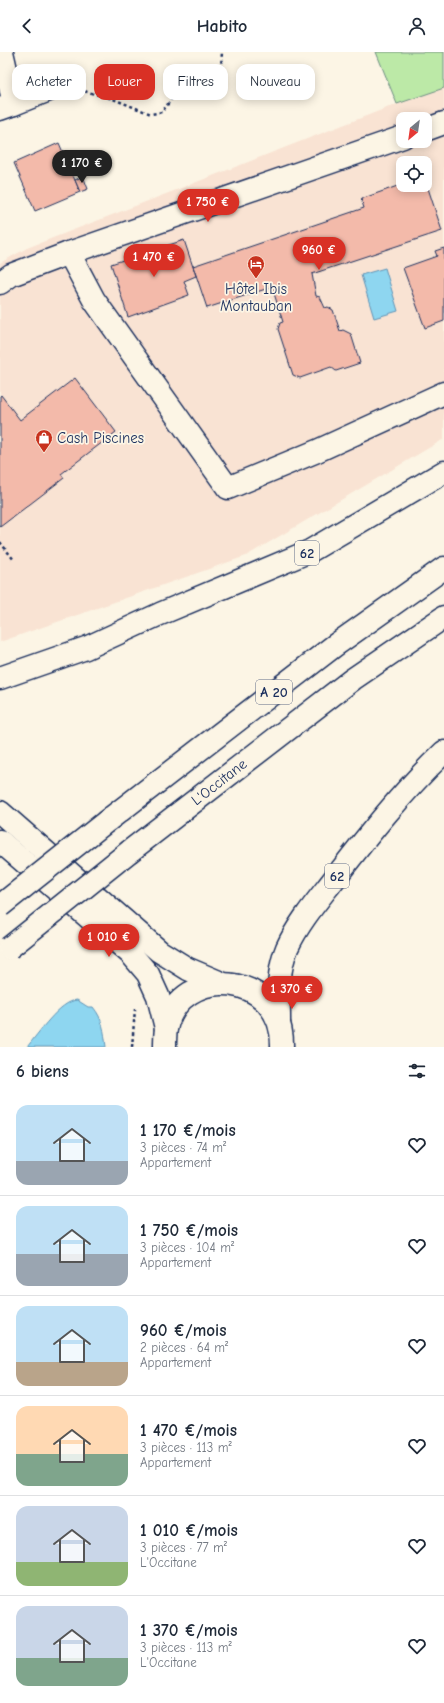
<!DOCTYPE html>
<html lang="fr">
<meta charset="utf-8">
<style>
:root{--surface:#fff;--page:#f2f2f3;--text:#1f2937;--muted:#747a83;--line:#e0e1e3;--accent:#d93025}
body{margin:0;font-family:"Comic Neue",sans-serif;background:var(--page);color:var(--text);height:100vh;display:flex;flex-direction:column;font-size:15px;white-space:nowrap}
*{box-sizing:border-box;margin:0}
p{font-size:13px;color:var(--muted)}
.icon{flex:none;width:22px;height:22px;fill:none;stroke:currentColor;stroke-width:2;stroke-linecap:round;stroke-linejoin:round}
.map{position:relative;height:995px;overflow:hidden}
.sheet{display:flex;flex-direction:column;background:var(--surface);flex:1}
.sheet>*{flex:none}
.banner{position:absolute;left:12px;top:12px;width:420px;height:36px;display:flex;gap:8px}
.needle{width:26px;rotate:209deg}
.fabs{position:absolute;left:396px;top:60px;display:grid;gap:8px}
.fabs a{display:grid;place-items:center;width:36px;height:36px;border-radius:8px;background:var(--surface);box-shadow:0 2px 10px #0003;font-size:20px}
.price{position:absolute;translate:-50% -34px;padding:0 9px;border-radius:14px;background:var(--accent);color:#fff;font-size:13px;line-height:26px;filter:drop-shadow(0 1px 2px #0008)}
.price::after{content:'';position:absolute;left:50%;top:24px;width:12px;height:9px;margin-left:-6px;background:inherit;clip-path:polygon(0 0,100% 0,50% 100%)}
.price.current{background:#222;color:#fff}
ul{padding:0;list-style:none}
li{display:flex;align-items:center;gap:12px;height:100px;padding:0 16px}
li+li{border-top:1px solid var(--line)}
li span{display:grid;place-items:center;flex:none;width:112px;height:80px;border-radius:12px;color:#555}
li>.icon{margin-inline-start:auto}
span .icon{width:48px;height:48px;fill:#fffc;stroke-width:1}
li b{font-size:17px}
h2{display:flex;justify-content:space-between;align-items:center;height:48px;padding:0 16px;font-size:17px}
.tag{padding:0 14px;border-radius:12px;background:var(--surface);box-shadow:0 2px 10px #0003;font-size:14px;line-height:36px}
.tag.current{background:var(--accent);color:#fff}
header{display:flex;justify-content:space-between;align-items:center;height:52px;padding:0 16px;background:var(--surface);font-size:18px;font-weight:700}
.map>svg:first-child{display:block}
</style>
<header><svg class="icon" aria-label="back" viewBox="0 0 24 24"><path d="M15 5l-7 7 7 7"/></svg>Habito<svg class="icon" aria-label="person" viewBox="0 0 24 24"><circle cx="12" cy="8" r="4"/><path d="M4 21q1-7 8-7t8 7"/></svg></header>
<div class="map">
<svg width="444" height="995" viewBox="0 0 444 995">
<rect width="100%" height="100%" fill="#fcf5e5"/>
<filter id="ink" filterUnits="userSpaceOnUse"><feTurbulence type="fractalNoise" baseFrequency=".025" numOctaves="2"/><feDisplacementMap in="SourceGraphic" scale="8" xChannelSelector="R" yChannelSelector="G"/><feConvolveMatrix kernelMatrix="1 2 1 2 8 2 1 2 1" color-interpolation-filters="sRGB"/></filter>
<g filter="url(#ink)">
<path fill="#f9e3d3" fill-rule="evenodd" d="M444 36V387L246 504 0 590V211L27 196 397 52ZM403 67H425V89H403ZM403 111H425V133H403Z"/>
<polygon fill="#bce9a7" stroke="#6c8c82" points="376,0 444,0 444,36 397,52"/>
<g fill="#8ed6f0" stroke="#6093b6">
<polygon points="385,216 398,259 374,266 361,223"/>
<path d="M77 948 88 955H93C103 967 104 979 106 995H27C38 982 60 949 77 948Z"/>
</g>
<g fill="#f3baaa" stroke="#1b2f5e">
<polygon points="59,91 80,140 35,159 14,111"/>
<polygon points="83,124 88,137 80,140 75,128"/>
<polygon points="425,127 442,179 312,222 316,244 320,245 325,256 328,255 333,258 340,279 343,278 351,282 360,311 336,319 331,315 300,326 293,323 278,277 280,271 283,270 272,235 207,256 193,214 364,156 361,147 403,132 425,133"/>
<polygon points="184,188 196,224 184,229 189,243 128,265 111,212"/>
<polygon points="444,196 444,269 425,276 403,216 437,204 435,199"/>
<polygon points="75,326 116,380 61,422 64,426 0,475 0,344 1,343 20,368"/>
</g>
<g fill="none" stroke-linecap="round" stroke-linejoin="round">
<g stroke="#1b2f5e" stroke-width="25">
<g id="minor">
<polyline points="14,52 49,38"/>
<polyline points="0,57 14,52 2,0"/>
<polyline points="425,78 444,71"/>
<polyline points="69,201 94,248 228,436 317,399 444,341"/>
<polyline points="0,231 11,223 69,201 403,85"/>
</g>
</g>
<g stroke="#1b2f5e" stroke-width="25">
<g id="major">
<polyline points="0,760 159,899 188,917 221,931"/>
<polyline points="0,789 131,902 148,922 158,944 166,976"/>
<path d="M165 995C165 989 165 983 166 977 179 911 284 918 282 995"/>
</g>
</g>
<g stroke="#1b2f5e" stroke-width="25">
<g id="highway">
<polyline points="0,626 86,596 160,562 310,499 444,420"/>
<polyline points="107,769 334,594 444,516"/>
<polyline points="130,799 353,627 444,565"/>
<path d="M279 970C279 945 277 920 287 896 299 870 318 848 335 826 369 782 404 738 444 700"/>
</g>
</g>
<g stroke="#1b2f5e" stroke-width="2.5" stroke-dasharray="3 3" stroke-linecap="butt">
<polyline points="73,36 113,47 151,62 162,60 173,45 185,36 213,39 220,30 222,0"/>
<polyline points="0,490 14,508"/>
<polyline points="132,995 135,957"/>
</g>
<use href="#minor" stroke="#fcf5e5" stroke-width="22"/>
<use href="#major" stroke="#fcf5e5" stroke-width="22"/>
<use href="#highway" stroke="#fcf5e5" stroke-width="22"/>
<g stroke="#1b2f5e" stroke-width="25" stroke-linecap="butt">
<g id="highway-bridge">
<polyline points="0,854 107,769"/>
<polyline points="9,896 130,799"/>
</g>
</g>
<use href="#highway-bridge" stroke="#fcf5e5" stroke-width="22"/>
</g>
</g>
<defs>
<g id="hotel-pin" transform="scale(0.9)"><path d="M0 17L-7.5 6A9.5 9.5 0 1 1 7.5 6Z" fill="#c8321e" stroke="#fcf5e5"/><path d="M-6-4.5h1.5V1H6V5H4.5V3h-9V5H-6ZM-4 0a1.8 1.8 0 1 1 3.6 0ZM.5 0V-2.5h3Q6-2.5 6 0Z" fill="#fff"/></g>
<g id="shop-pin" transform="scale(0.9)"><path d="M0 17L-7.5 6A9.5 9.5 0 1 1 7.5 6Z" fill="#c8321e" stroke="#fcf5e5"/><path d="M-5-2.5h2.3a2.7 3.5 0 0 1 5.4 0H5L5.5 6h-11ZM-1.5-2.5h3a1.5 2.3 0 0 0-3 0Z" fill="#fff"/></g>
</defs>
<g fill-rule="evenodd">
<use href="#hotel-pin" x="256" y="212"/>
<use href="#shop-pin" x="44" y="386"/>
</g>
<g text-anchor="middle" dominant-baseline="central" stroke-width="3.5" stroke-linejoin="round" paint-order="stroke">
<g fill="#fcf5e5" stroke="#5e6a86" stroke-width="1">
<rect x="295" y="489" width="24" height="24" rx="3"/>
<rect x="256" y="628" width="36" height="24" rx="3"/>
<rect x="325" y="812" width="24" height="24" rx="3"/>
</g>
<g font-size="14" font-weight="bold" fill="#1b2f5e">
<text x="307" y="501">62</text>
<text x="274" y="640">A 20</text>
<text x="337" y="824">62</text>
</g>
<g font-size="15" fill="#1b2f5e" stroke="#fcf5e5">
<text x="256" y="237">Hôtel Ibis<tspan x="256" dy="17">Montauban</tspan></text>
<text x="57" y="386" text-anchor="start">Cash Piscines</text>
</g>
<g font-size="15" fill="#1b2f5e" stroke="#fcf5e5">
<text transform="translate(219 730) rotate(-38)">L'Occitane</text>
</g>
</g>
</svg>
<div class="fabs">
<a><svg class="needle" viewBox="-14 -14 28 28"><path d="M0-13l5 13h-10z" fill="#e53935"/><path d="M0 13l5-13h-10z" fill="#747a83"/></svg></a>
<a><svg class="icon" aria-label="locate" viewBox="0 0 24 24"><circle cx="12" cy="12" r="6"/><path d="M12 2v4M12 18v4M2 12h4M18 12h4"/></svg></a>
</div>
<b class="price current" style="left:82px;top:132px">1 170 €</b>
<b class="price" style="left:208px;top:171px">1 750 €</b>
<b class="price" style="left:319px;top:219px">960 €</b>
<b class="price" style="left:154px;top:226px">1 470 €</b>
<b class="price" style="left:109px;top:906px">1 010 €</b>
<b class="price" style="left:292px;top:958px">1 370 €</b>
<div class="banner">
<a class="tag">Acheter</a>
<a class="tag current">Louer</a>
<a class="tag">Filtres</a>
<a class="tag">Nouveau</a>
</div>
</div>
<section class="sheet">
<h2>6 biens<svg class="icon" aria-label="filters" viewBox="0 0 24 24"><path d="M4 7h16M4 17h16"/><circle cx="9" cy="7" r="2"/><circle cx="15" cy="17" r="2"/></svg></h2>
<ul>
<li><span style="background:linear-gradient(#bfe0f5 70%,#9aa5b1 0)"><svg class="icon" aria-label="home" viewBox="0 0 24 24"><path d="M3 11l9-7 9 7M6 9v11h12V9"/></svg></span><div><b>1 170 €/mois</b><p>3 pièces · 74 m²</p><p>Appartement</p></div><svg class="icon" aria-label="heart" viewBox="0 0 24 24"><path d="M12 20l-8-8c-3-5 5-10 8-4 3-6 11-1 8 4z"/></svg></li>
<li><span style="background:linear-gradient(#bfe0f5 60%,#9aa5b1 0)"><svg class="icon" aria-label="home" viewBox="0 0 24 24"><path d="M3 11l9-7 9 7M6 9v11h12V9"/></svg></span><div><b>1 750 €/mois</b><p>3 pièces · 104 m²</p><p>Appartement</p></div><svg class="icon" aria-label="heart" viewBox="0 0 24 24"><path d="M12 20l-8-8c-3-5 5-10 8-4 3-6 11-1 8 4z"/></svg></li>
<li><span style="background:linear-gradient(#bfe0f5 70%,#b9a48a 0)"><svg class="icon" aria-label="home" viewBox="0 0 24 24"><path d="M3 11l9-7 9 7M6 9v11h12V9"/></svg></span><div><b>960 €/mois</b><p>2 pièces · 64 m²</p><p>Appartement</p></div><svg class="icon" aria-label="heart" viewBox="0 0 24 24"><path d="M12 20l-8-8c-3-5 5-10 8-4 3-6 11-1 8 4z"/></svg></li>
<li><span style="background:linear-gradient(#ffd9b3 60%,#7fa58c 0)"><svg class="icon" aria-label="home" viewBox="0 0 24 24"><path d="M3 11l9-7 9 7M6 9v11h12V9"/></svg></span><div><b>1 470 €/mois</b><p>3 pièces · 113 m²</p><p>Appartement</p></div><svg class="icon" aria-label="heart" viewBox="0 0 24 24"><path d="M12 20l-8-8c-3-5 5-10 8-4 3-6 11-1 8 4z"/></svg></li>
<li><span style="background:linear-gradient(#c9d6e8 70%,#8fb573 0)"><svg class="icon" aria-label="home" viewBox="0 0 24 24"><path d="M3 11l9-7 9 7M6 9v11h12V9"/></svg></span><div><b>1 010 €/mois</b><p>3 pièces · 77 m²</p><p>L'Occitane</p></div><svg class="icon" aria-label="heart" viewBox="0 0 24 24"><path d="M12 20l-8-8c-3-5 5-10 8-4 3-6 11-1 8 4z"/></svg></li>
<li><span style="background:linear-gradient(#c9d6e8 65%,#7fa58c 0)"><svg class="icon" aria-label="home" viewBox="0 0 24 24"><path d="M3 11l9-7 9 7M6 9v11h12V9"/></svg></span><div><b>1 370 €/mois</b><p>3 pièces · 113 m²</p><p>L'Occitane</p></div><svg class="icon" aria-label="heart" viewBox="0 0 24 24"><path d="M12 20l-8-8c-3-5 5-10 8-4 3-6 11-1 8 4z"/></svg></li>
</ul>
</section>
